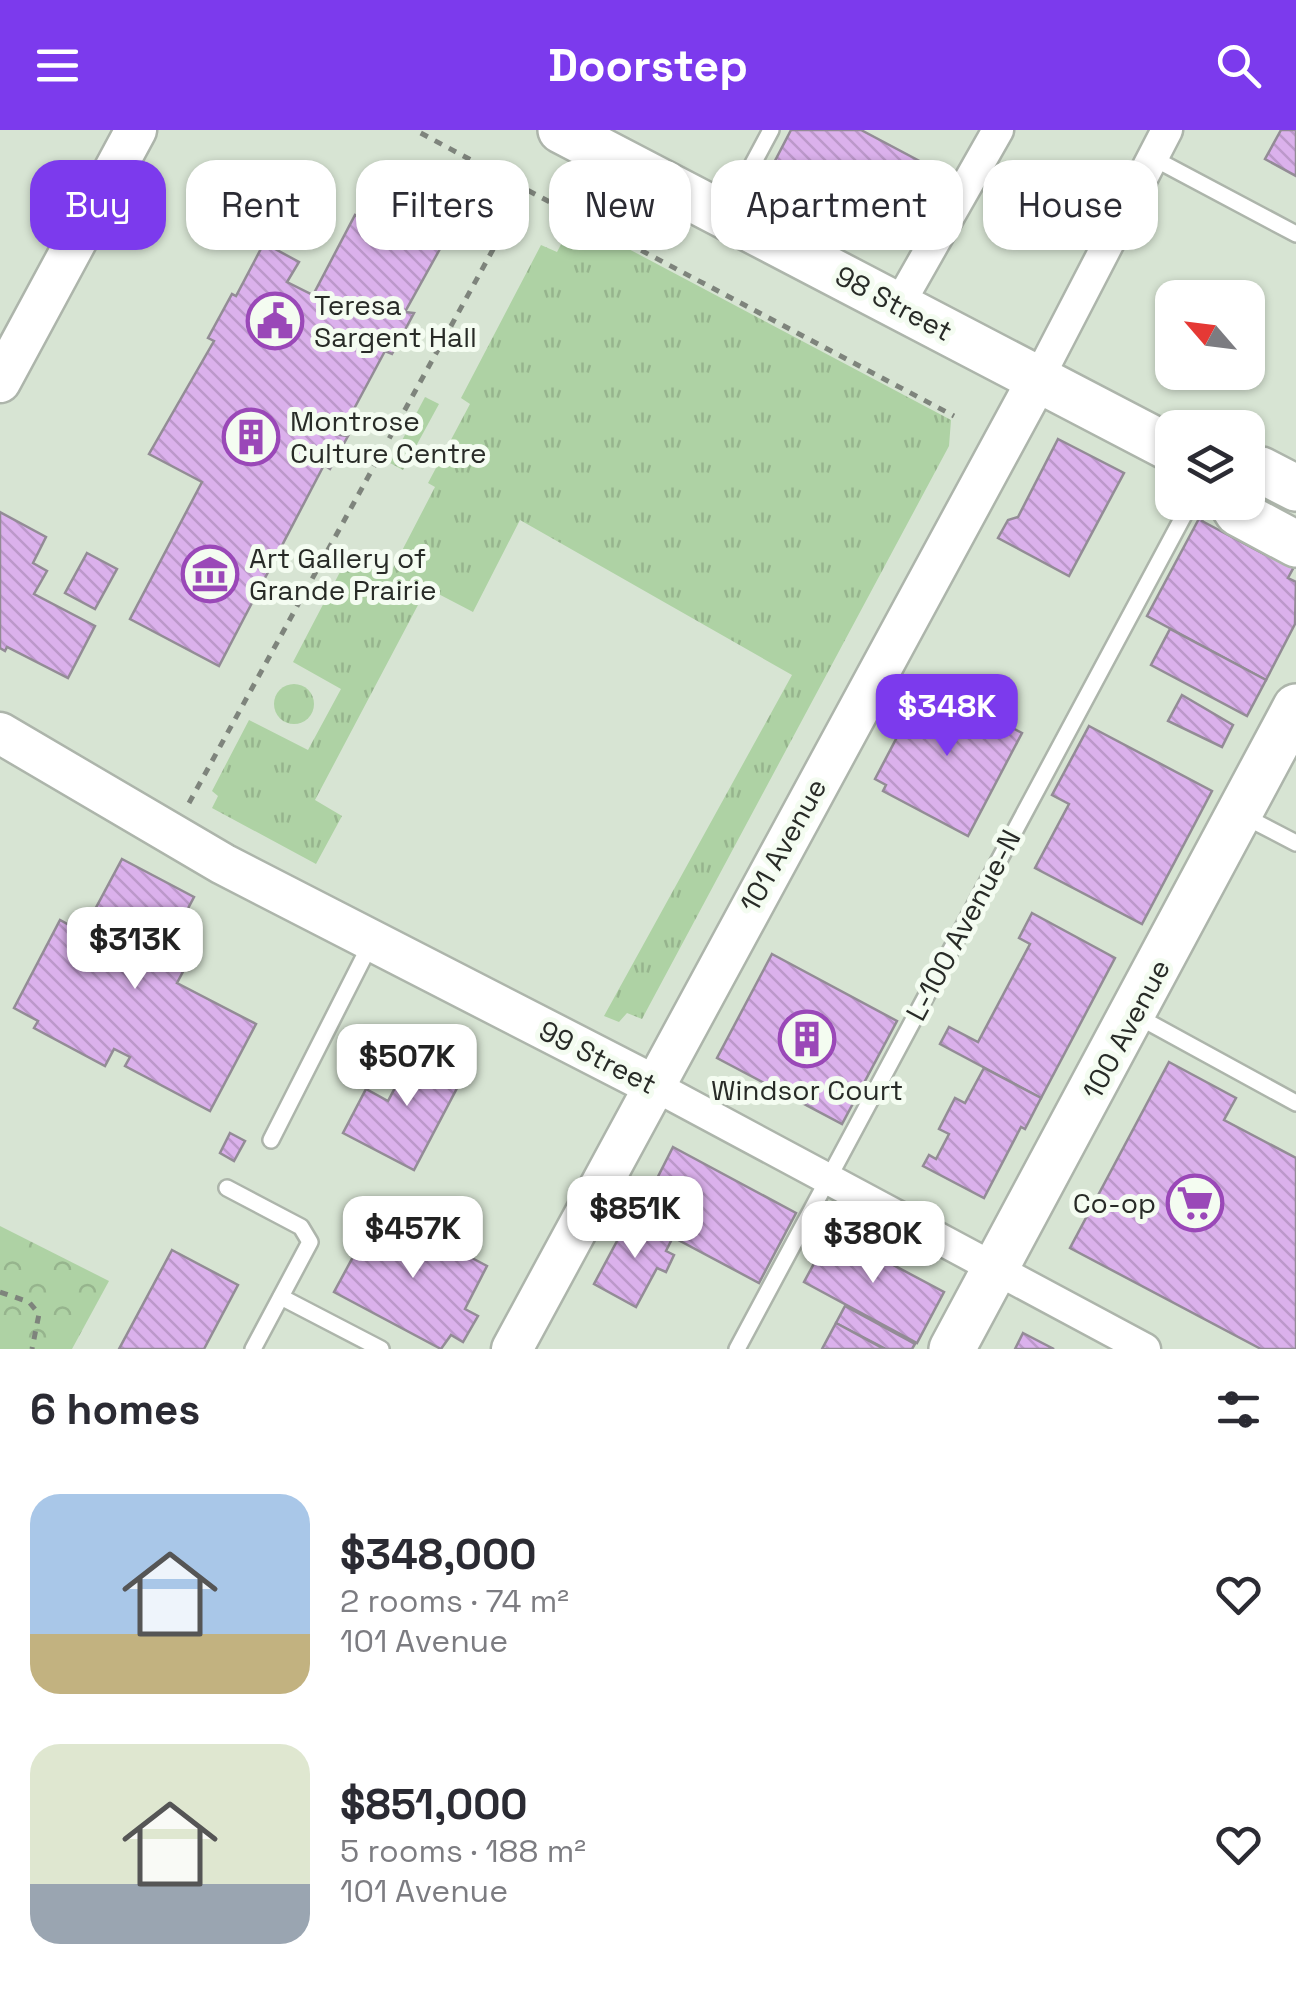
<!DOCTYPE html>
<meta charset="utf-8">
<style>
:root{--surface:#fff;--page:#f7f7f7;--text:#2b2b33;--muted:#7c7c81;--accent:#7c3aed}
body{margin:0;font-family:"Space Grotesk",sans-serif;background:var(--page);color:var(--text);height:100vh;display:flex;flex-direction:column;font-size:38px;white-space:nowrap}
*{box-sizing:border-box;margin:0}
p{font-size:32px;color:var(--muted)}
.icon{flex:none;width:55px;height:55px;fill:none;stroke:currentColor;stroke-width:2;stroke-linecap:round;stroke-linejoin:round}
.map{position:relative;height:1219px;overflow:hidden}
.sheet{display:flex;flex-direction:column;background:var(--surface);flex:1}
.sheet>*{flex:none}
.banner{position:absolute;left:30px;top:30px;width:1238px;height:90px;display:flex;gap:20px}
.needle{width:65px;rotate:298deg}
.buttons{position:absolute;left:1155px;top:150px;display:grid;gap:20px}
.buttons a{display:grid;place-items:center;width:110px;height:110px;border-radius:20px;background:var(--surface);box-shadow:0 2px 8px #0004;font-size:50px}
.price{position:absolute;translate:-50% -85px;padding:0 22px;border-radius:20px;background:#fff;color:#222;font-size:32px;line-height:65px;filter:drop-shadow(0 2px 5px #0008)}
.price::after{content:'';position:absolute;left:50%;top:60px;width:30px;height:22px;margin-left:-15px;background:inherit;clip-path:polygon(0 0,100% 0,50% 100%)}
.price.on{background:var(--accent);color:#fff}
ul{padding:0;list-style:none}
li{display:flex;align-items:center;gap:30px;height:250px;padding:0 30px}
li span{display:grid;place-items:center;flex:none;width:280px;height:200px;border-radius:30px;color:#555}
li>.icon{margin-inline-start:auto}
span .icon{width:120px;height:120px;fill:#fffc;stroke-width:1}
li b{font-size:42px}
h2{display:flex;justify-content:space-between;align-items:center;height:120px;padding:0 30px;font-size:42px}
.tag{padding:0 35px;border-radius:30px;background:var(--surface);box-shadow:0 2px 8px #0004;font-size:35px;line-height:90px}
.tag.on{background:var(--accent);color:#fff}
header{display:flex;justify-content:space-between;align-items:center;height:130px;padding:0 30px;background:var(--accent);color:#fff;font-size:45px;font-weight:700}
.map>svg:first-child{display:block}
</style>
<header><svg class="icon" aria-label="menu" viewBox="0 0 24 24"><path d="M4 6h16M4 12h16M4 18h16"/></svg>Doorstep<svg class="icon" aria-label="search" viewBox="0 0 24 24"><circle cx="10" cy="10" r="6"/><path d="M15 15l6 6"/></svg></header>
<div class="map">
<svg width="1296" height="1219" viewBox="0 0 1296 1219">
<defs>
<pattern id="grass-tufts" width="24" height="20" patternUnits="userSpaceOnUse" patternTransform="scale(2.5)"><rect width="24" height="20" fill="#aed2a4"/><path d="M3 7l-1-3M5 7V3M7 7l1-3M15 17l-1-3M17 17v-4M19 17l1-3" fill="none" stroke="#96b48d"/></pattern>
<pattern id="park-crowns" width="20" height="18" patternUnits="userSpaceOnUse" patternTransform="scale(2.5)"><rect width="20" height="18" fill="#aed2a4"/><path d="M2 6a3 3 0 1 1 6 0M12 15a3 3 0 1 1 6 0" fill="none" stroke="#96b48d"/></pattern>
<pattern id="building-back-hatch" width="6" height="6" patternUnits="userSpaceOnUse" patternTransform="scale(2.5)"><rect width="6" height="6" fill="#dbb1ec"/><path d="M-1 5l2 2M0 0l6 6M5-1l2 2" fill="none" stroke="#bc98ca"/></pattern>
</defs>
<rect width="100%" height="100%" fill="#e6efe4"/>
<path fill="#d7e4d3" fill-rule="evenodd" d="M0 0H1296V1219H0ZM1172 168H1248V242H1172ZM1172 298H1248V372H1172Z"/>
<g fill="url(#grass-tufts)">
<polygon points="574,90 951,290 949,316 642,889 627,883 619,892 604,886 792,545 520,390 473,482 427,458 315,670 342,686 316,734 212,678 218,666 212,661 249,590 308,620 341,559 293,532 352,419 392,440 435,357 428,353 470,274 461,268 541,115 557,122"/>
<polygon points="425,267 439,274 403,340 390,333"/>
<circle cx="294" cy="574" r="20"/>
</g>
<polygon fill="url(#park-crowns)" points="0,1096 109,1151 72,1219 0,1219"/>
<g fill="url(#building-back-hatch)" stroke="#938c96" stroke-width="2.5">
<polygon points="791,0 861,0 927,35 886,115 765,50"/>
<polygon points="1281,0 1296,0 1296,46 1265,29"/>
<polygon points="412,77 427,84 430,79 448,88 438,108 446,108 405,182 414,183 392,224 385,221 340,305 348,306 330,339 324,335 219,536 130,489 202,352 149,324 214,211 208,208 232,164 236,166 264,113 299,132 287,152 313,165 355,85 391,104 400,88 405,90"/>
<polygon points="1058,309 1124,343 1069,446 998,408 1008,390 1018,387"/>
<polygon points="0,382 46,407 33,433 47,441 34,464 95,496 68,548 7,517 5,521 0,518"/>
<polygon points="1202,383 1205,385 1202,391 1264,424 1267,418 1296,433 1288,448 1296,452 1295,494 1266,550 1147,486"/>
<polygon points="87,423 117,439 95,479 65,463"/>
<polygon points="1170,499 1266,550 1247,586 1151,535"/>
<polygon points="926,552 1022,603 968,706 883,661 886,655 875,649"/>
<polygon points="1182,565 1233,595 1222,617 1168,591"/>
<polygon points="1089,596 1212,661 1142,794 1035,738 1069,674 1052,665"/>
<polygon points="122,729 194,767 164,824 186,836 177,853 256,894 210,981 125,936 130,927 114,919 105,936 34,898 38,891 14,878 60,790 71,796 73,792 85,798"/>
<polygon points="1032,783 1115,828 1041,968 940,914 949,897 978,912 1030,814 1019,808"/>
<polygon points="772,824 897,891 842,994 717,928"/>
<polygon points="417,916 466,941 414,1040 343,1003 366,959 388,971"/>
<polygon points="1169,932 1236,968 1224,990 1296,1028 1296,1219 1261,1219 1070,1118"/>
<polygon points="984,938 1041,968 1025,999 1021,997 984,1068 923,1036 929,1025 936,1029 949,1004 939,999 955,968 965,973"/>
<polygon points="230,1003 245,1011 234,1031 220,1023"/>
<polygon points="673,1017 796,1083 759,1153 637,1088"/>
<polygon points="379,1079 487,1136 465,1179 478,1186 463,1212 451,1205 441,1219 334,1162"/>
<polygon points="631,1085 673,1107 666,1121 674,1125 666,1142 657,1138 636,1177 594,1154"/>
<polygon points="820,1096 944,1162 917,1213 804,1152 824,1115 813,1109"/>
<polygon points="172,1120 238,1155 204,1219 119,1219"/>
<polygon points="845,1176 915,1214 912,1219 886,1219 836,1193"/>
<polygon points="836,1193 884,1219 822,1219"/>
<polygon points="1023,1203 1054,1219 1015,1219"/>
</g>
<g fill="none" stroke-linecap="round" stroke-linejoin="round">
<g stroke="#adb5ab" stroke-width="20">
<g id="service">
<polyline points="1153,28 1296,104"/>
<polyline points="727,82 771,0"/>
<polyline points="1242,685 1296,713"/>
<polyline points="1137,886 1296,973"/>
<polyline points="271,1010 371,813"/>
<polyline points="227,1058 301,1097 310,1112 253,1219"/>
<polyline points="281,1167 381,1219"/>
<polyline points="737,1219 1191,372"/>
</g>
</g>
<g stroke="#adb5ab" stroke-width="35">
<g id="minor">
<polyline points="898,176 998,0"/>
<polyline points="1038,249 1167,0"/>
<polyline points="653,955 1145,1219"/>
</g>
</g>
<g stroke="#adb5ab" stroke-width="45">
<g id="tertiary">
<polyline points="0,252 136,0"/>
<polyline points="0,603 223,734 653,955"/>
<polyline points="512,1219 1038,249"/>
</g>
</g>
<g stroke="#adb5ab" stroke-width="50">
<g id="secondary">
<polyline points="561,0 1172,319"/>
<polyline points="1248,339 1261,340 1296,358"/>
<polyline points="1231,372 1238,383 1296,414"/>
<polyline points="952,1219 1296,577"/>
</g>
</g>
<g stroke="#7e847c" stroke-width="5" stroke-dasharray="8 8" stroke-linecap="butt">
<polyline points="514,53 954,286"/>
<polyline points="189,673 507,94 514,53 415,0"/>
<polyline points="0,1162 29,1172 39,1184 32,1219"/>
</g>
<use href="#service" stroke="#fff" stroke-width="15"/>
<use href="#minor" stroke="#fff" stroke-width="30"/>
<use href="#tertiary" stroke="#fff" stroke-width="40"/>
<use href="#secondary" stroke="#fff" stroke-width="45"/>
</g>
<defs>
<g id="civic-ring" transform="scale(2.875)"><circle r="9.5" fill="#f4fcf1" stroke="#9a48b8" stroke-width="1.5"/><path d="M-.6-6.5H3V-4.5H.6V-3L4-1V1h2V6H-6V1h2V-1L-.6-3ZM-1.2 2.5V6h2.4V2.5Z" fill="#9a48b8"/></g>
<g id="building-ring" transform="scale(2.875)"><circle r="9.5" fill="#f4fcf1" stroke="#9a48b8" stroke-width="1.5"/><path d="M-4-6H4V6H1V3H-1V6H-4ZM-2.5-4.3h1.7v1.8h-1.7ZM.8-4.3h1.7v1.8H.8ZM-2.5-1h1.7V.8h-1.7ZM.8-1h1.7V.8H.8Z" fill="#9a48b8"/></g>
<g id="museum-ring" transform="scale(2.875)"><circle r="9.5" fill="#f4fcf1" stroke="#9a48b8" stroke-width="1.5"/><path d="M0-6L6-3V-2H-6V-3ZM-5-1h2V3h-2ZM-1-1h2V3h-2ZM3-1h2V3H3ZM-6 4H6V6H-6Z" fill="#9a48b8"/></g>
<g id="supermarket-ring" transform="scale(2.875)"><circle r="9.5" fill="#f4fcf1" stroke="#9a48b8" stroke-width="1.5"/><path d="M-6-5.5h2.5l.6 2H6L4.5 2H-2.5L-4.4-4H-6ZM-1.5 3.2a1.3 1.3 0 1 0 .1 0ZM3 3.2a1.3 1.3 0 1 0 .1 0Z" fill="#9a48b8"/></g>
</defs>
<g fill-rule="evenodd">
<use href="#civic-ring" x="275" y="191"/>
<use href="#building-ring" x="251" y="307"/>
<use href="#museum-ring" x="210" y="444"/>
<use href="#building-ring" x="807" y="909"/>
<use href="#supermarket-ring" x="1195" y="1073"/>
</g>
<g text-anchor="middle" dominant-baseline="central" stroke-width="10" stroke-linejoin="round" paint-order="stroke">
<g font-size="28" fill="#282b27" stroke="#f4fcf1">
<text transform="translate(894 173) rotate(28)">98 Street</text>
<text transform="translate(783 715) rotate(-61)">101 Avenue</text>
<text transform="translate(963 795) rotate(-62)">L-100 Avenue-N</text>
<text transform="translate(1126 899) rotate(-62)">100 Avenue</text>
<text transform="translate(598 927) rotate(27)">99 Street</text>
</g>
<g font-size="28" fill="#282b27" stroke="#f4fcf1" text-anchor="start">
<text x="314" y="175">Teresa<tspan x="314" dy="32">Sargent Hall</tspan></text>
<text x="290" y="291">Montrose<tspan x="290" dy="32">Culture Centre</tspan></text>
<text x="249" y="428">Art Gallery of<tspan x="249" dy="32">Grande Prairie</tspan></text>
<text x="807" y="960" text-anchor="middle">Windsor Court</text>
<text x="1156" y="1073" text-anchor="end">Co-op</text>
</g>
</g>
</svg>
<div class="buttons">
<a><svg class="needle" viewBox="-14 -14 28 28"><path d="M0-13l5 13h-10z" fill="#e53935"/><path d="M0 13l5-13h-10z" fill="#7c7c81"/></svg></a>
<a><svg class="icon" aria-label="layers" viewBox="0 0 24 24"><path d="M12 4l9 5-9 5-9-5zM3 14l9 5 9-5"/></svg></a>
</div>
<b class="price on" style="left:947px;top:629px">$348K</b>
<b class="price" style="left:135px;top:862px">$313K</b>
<b class="price" style="left:407px;top:979px">$507K</b>
<b class="price" style="left:635px;top:1131px">$851K</b>
<b class="price" style="left:413px;top:1151px">$457K</b>
<b class="price" style="left:873px;top:1156px">$380K</b>
<div class="banner">
<a class="tag on">Buy</a>
<a class="tag">Rent</a>
<a class="tag">Filters</a>
<a class="tag">New</a>
<a class="tag">Apartment</a>
<a class="tag">House</a>
</div>
</div>
<section class="sheet">
<h2>6 homes<svg class="icon" aria-label="filters" viewBox="0 0 24 24"><path d="M4 7h16M4 17h16"/><circle cx="9" cy="7" r="2"/><circle cx="15" cy="17" r="2"/></svg></h2>
<ul>
<li><span style="background:linear-gradient(#a9c7e8 70%,#c2b280 0)"><svg class="icon" aria-label="home" viewBox="0 0 24 24"><path d="M3 11l9-7 9 7M6 9v11h12V9"/></svg></span><div><b>$348,000</b><p>2 rooms · 74 m²</p><p>101 Avenue</p></div><svg class="icon" aria-label="heart" viewBox="0 0 24 24"><path d="M12 20l-8-8c-3-5 5-10 8-4 3-6 11-1 8 4z"/></svg></li>
<li><span style="background:linear-gradient(#dfe7d0 70%,#9aa5b1 0)"><svg class="icon" aria-label="home" viewBox="0 0 24 24"><path d="M3 11l9-7 9 7M6 9v11h12V9"/></svg></span><div><b>$851,000</b><p>5 rooms · 188 m²</p><p>101 Avenue</p></div><svg class="icon" aria-label="heart" viewBox="0 0 24 24"><path d="M12 20l-8-8c-3-5 5-10 8-4 3-6 11-1 8 4z"/></svg></li>
</ul>
</section>
